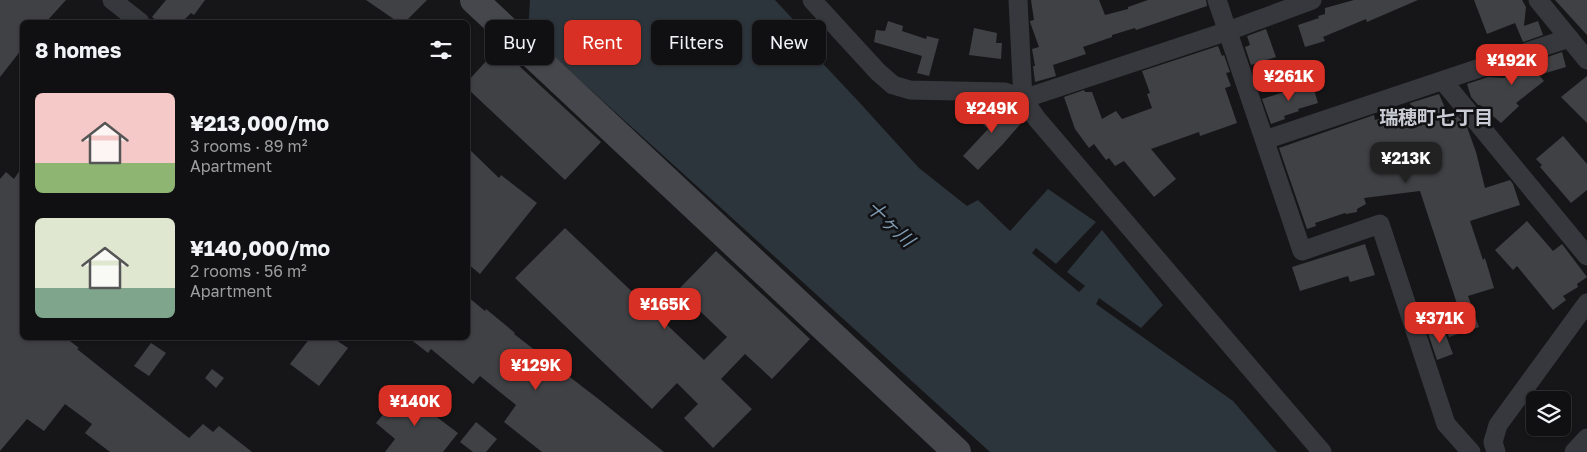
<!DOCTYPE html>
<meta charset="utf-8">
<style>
:root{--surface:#101012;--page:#19191b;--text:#f1f3f6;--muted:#9c9d9f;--line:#303032;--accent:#d93025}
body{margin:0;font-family:"Golos Text","Noto Sans JP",sans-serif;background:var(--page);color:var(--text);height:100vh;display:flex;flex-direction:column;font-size:19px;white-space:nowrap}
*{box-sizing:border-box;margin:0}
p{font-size:16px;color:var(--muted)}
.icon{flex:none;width:28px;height:28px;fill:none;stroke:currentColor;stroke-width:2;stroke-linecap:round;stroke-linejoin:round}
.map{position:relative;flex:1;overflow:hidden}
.panel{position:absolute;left:20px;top:20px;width:450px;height:320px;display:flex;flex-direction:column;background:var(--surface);border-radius:8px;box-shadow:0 1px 4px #0004,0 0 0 1px var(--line)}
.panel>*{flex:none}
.guide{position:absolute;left:485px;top:20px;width:475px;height:45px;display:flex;gap:10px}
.buttons{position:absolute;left:1526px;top:391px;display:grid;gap:10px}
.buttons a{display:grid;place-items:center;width:45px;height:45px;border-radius:8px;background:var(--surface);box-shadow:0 1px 4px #0004,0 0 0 1px var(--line);font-size:25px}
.price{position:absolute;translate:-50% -42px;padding:0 11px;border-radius:10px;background:var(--accent);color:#fff;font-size:16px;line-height:32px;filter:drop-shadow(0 1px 2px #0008)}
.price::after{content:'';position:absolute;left:50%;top:30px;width:15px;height:11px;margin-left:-8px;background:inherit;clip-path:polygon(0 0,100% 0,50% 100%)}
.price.on{background:#222;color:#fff}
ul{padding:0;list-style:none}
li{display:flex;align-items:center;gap:15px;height:125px;padding:0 15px}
li span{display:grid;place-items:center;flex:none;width:140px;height:100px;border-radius:8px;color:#555}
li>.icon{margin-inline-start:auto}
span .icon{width:60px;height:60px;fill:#fffc;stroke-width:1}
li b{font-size:21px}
h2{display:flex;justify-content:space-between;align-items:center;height:60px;padding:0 15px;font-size:21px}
.chip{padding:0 18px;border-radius:8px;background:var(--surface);box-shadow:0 1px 4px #0004,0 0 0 1px var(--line);font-size:18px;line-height:45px}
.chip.on{background:var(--accent);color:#fff}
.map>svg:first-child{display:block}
</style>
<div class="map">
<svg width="1587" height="452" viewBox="0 0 1587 452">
<rect width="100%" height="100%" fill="#161618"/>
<polygon fill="#2c353c" points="530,0 775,0 802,29 796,35 859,102 919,168 967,206 978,200 1010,231 1048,189 1096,222 1056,264 1036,248 1032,253 1079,292 1085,286 1067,272 1102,230 1163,305 1141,328 1099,298 1096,304 1233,401 1277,452 990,452 528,33"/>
<g fill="#404145">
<polygon points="0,0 66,0 46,22 22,22 22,49 0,77"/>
<polygon points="166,0 205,0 194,15 191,13 182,22 159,22 152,17"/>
<polygon points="366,0 427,0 405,22 398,22"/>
<polygon points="1031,0 1099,0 1105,15 1128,9 1128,7 1148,0 1206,0 1207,6 1136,30 1135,28 1112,35 1112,37 1083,47 1086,54 1053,65 1056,76 1035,82 1033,66 1035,66 1032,49 1039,47 1030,22 1030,21 1034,20"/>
<polygon points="1354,0 1418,0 1367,22 1366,19 1323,37 1325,41 1305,47 1298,25 1319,18 1318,16 1325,14 1325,8"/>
<polygon points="1474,0 1522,0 1526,7 1524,26 1538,21 1543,35 1523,42 1515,23 1487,34"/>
<polygon points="1555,0 1587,0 1587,35"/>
<polygon points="888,21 903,26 902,31 926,39 927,36 939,39 929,76 917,73 922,56 874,42 876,30 885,31"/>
<polygon points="974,28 997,33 996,43 1002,43 1001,59 969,55"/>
<polygon points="1266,29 1276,57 1251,65 1245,47 1250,45 1247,36"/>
<polygon points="1218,46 1222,56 1224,55 1230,72 1226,73 1231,86 1225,88 1237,123 1200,136 1199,132 1151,149 1176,179 1154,197 1124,161 1115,166 1109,158 1106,160 1094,144 1089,148 1075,129 1064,97 1084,90 1085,92 1092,92 1102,119 1116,111 1122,119 1152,108 1147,94 1150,93 1142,71"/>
<polygon points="499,47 601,142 565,180 468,89 468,81"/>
<polygon points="1562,52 1566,67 1539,75 1544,81 1516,103 1519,106 1501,123 1480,105 1478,105 1471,97 1467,84 1488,77 1504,78 1515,68"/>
<polygon points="1587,76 1587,123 1561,97"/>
<polygon points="1312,83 1318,103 1298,109 1299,111 1284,116 1285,119 1271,124 1262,99"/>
<polygon points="1439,94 1448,115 1456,114 1467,127 1476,152 1485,188 1510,180 1513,184 1520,205 1470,221 1483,260 1485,258 1494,288 1468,296 1479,327 1449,337 1445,325 1462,319 1420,191 1364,198 1366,204 1357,209 1357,212 1346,214 1345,213 1315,223 1316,226 1307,229 1279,148 1374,115 1375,120 1413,111 1410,103"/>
<polygon points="985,106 1006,107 1022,122 1003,144 978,170 963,156 988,129 975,116"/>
<polygon points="1563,136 1587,164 1587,190 1571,203 1540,167 1542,165 1536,159"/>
<polygon points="468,148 499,178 501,175 537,203 480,274 468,264"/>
<polygon points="22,167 22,338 66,338 79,348 77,349 189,438 203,424 213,432 219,426 252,452 110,452 85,433 92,424 65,404 44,431 27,419 0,451 0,179 6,172 14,179"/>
<polygon points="1527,221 1553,251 1562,244 1587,277 1577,284 1578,287 1563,296 1566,300 1553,310 1517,266 1513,270 1495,250"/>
<polygon points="565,228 704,360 727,337 678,290 716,251 810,339 772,379 745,354 721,379 752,409 713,448 684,418 698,404 677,383 652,409 515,278"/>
<polygon points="1365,244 1375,275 1350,282 1348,276 1300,291 1292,267"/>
<polygon points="468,297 485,311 486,309 515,333 514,334 601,401 664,452 542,452 504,422 516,405 480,376 473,384 431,349 428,353 409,338 468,338"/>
<polygon points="1443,328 1453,354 1437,360 1428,333"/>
<polygon points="310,338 333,338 348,348 319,386 290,364"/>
<polygon points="151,343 166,353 149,376 134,366"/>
<polygon points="212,369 224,378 216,388 205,378"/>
<polygon points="406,387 421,400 418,403 458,433 443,452 385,452 395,439 376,423"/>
<polygon points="476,422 497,439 486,452 473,452 460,442"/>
</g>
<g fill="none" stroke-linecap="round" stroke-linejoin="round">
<g stroke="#37383d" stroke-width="19">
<polyline points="112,0 140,22"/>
<polyline points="812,0 878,72 893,85 910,90 1005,92 1023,99 1228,31 1312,0"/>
<polyline points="1018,0 1023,99 1037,119 1322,452"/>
<polyline points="1217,0 1302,251 1380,224 1446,424 1471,452"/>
<polyline points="1538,0 1587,60"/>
<polyline points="1443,81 1587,256"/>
<polyline points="1265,140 1569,38"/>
<polyline points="1496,452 1493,442 1498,425 1587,303"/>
<polyline points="1574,452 1587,438"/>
</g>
<polyline stroke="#45474d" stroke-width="28" points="474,0 957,452"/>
</g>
<g text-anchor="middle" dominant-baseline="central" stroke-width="5" stroke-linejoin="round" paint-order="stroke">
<g font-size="19" font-weight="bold" fill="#c9ccd4" stroke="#111113">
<text x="1436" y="116">瑞穂町七丁目</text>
</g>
<g font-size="19" font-style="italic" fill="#7f9bb3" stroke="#111113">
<text transform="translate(891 223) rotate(43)">十ヶ川</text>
</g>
</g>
</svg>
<div class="buttons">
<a><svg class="icon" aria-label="layers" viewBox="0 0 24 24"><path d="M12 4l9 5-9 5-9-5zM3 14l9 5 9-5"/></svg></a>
</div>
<b class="price" style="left:1512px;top:86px">¥192K</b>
<b class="price" style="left:1289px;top:102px">¥261K</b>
<b class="price" style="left:992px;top:134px">¥249K</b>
<b class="price on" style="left:1406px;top:184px">¥213K</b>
<b class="price" style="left:665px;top:330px">¥165K</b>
<b class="price" style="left:1440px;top:344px">¥371K</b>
<b class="price" style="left:536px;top:391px">¥129K</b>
<b class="price" style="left:415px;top:427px">¥140K</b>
<div class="guide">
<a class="chip">Buy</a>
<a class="chip on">Rent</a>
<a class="chip">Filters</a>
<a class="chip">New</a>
</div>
<section class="panel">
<h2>8 homes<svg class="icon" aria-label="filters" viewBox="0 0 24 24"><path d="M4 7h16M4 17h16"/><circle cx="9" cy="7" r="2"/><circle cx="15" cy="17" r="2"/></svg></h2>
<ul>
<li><span style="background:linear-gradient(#f6c9c9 70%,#8fb573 0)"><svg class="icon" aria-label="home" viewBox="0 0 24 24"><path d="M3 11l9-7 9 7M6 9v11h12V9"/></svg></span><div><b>¥213,000/mo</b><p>3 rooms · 89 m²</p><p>Apartment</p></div></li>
<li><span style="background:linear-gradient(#dfe7d0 70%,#7fa58c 0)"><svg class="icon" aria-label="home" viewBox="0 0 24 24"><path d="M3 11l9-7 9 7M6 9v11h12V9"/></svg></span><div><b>¥140,000/mo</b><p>2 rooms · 56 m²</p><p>Apartment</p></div></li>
</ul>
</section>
</div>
